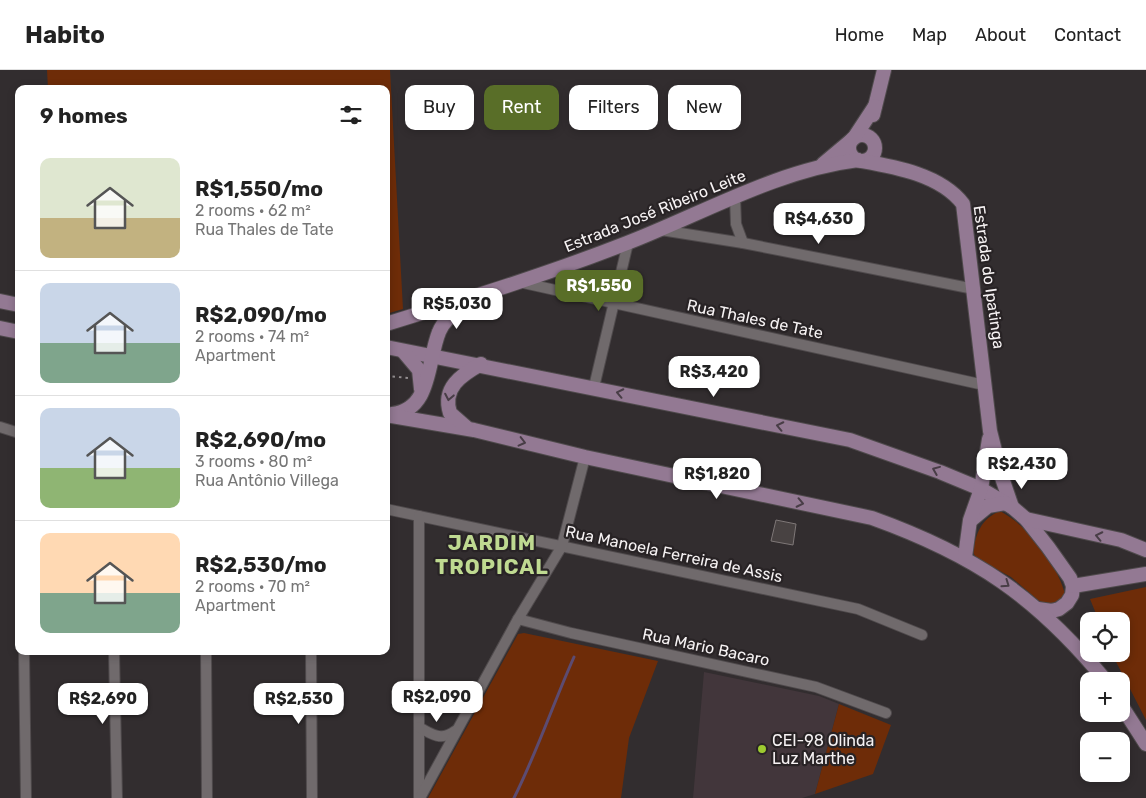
<!DOCTYPE html>
<meta charset="utf-8">
<style>
:root{--surface:#fff;--page:#f6f6f6;--text:#222;--muted:#767676;--line:#e0e0e0;--accent:#596e28}
body{margin:0;font-family:Rubik,sans-serif;background:var(--page);color:var(--text);height:100vh;display:flex;flex-direction:column;font-size:19px;white-space:nowrap}
*{box-sizing:border-box;margin:0}
p{font-size:16px;color:var(--muted)}
.icon{flex:none;width:28px;height:28px;fill:none;stroke:currentColor;stroke-width:2;stroke-linecap:round;stroke-linejoin:round}
.map{position:relative;flex:1;overflow:hidden}
.side{position:absolute;left:15px;top:15px;width:375px;height:570px;display:flex;flex-direction:column;background:var(--surface);border-radius:10px;box-shadow:0 2px 8px #0003}
.side>*{flex:none}
.hud{position:absolute;left:405px;top:15px;width:475px;height:45px;display:flex;gap:10px}
.controls{position:absolute;left:1080px;top:542px;display:grid;gap:10px}
.controls a{display:grid;place-items:center;width:50px;height:50px;border-radius:10px;background:var(--surface);box-shadow:0 2px 8px #0003;font-size:25px}
.price{position:absolute;translate:-50% -42px;padding:0 11px;border-radius:10px;background:#fff;color:#222;font-size:16px;line-height:32px;filter:drop-shadow(0 1px 2px #0008)}
.price::after{content:'';position:absolute;left:50%;top:30px;width:15px;height:11px;margin-left:-8px;background:inherit;clip-path:polygon(0 0,100% 0,50% 100%)}
.price.selected{background:var(--accent);color:#fff}
ul{padding:0;list-style:none}
li{display:flex;align-items:center;gap:15px;height:125px;padding:0 25px}
li+li{border-top:1px solid var(--line)}
li span{display:grid;place-items:center;flex:none;width:140px;height:100px;border-radius:10px;color:#555}
li>.icon{margin-inline-start:auto}
span .icon{width:60px;height:60px;fill:#fffc;stroke-width:1}
li b{font-size:21px}
h2{display:flex;justify-content:space-between;align-items:center;height:60px;padding:0 25px;font-size:21px}
.chip{padding:0 18px;border-radius:10px;background:var(--surface);box-shadow:0 2px 8px #0003;font-size:18px;line-height:45px}
.chip.selected{background:var(--accent);color:#fff}
header{display:flex;align-items:center;gap:30px;box-sizing:border-box;height:70px;padding:0 25px;background:var(--surface);border-bottom:1px solid var(--line)}
header strong{font-size:24px}
nav{display:flex;gap:28px;margin-inline-start:auto;font-size:18px}
.map>svg:first-child{display:block}
</style>
<header>
<strong>Habito</strong>
<nav><a>Home</a><a>Map</a><a>About</a><a>Contact</a></nav>
</header>
<div class="map">
<svg width="1146" height="728" viewBox="0 0 1146 728">
<rect width="100%" height="100%" fill="#322d2f"/>
<polygon fill="#42363b" points="704,602 819,626 839,634 815,724 802,728 693,728"/>
<g fill="#6e2c08">
<polygon points="47,0 390,0 403,239 386,244 386,19 48,19"/>
<path d="M1000 441C1031 458 1057 493 1066 527L1055 537 1039 531 1011 507 976 488 973 482C976 463 981 449 1000 441Z"/>
<polygon points="1146,517 1146,650 1112,584 1121,584 1121,551 1099,551 1090,529"/>
<polygon points="524,563 658,591 629,668 621,728 428,728 518,564"/>
<polygon points="839,634 891,655 873,704 815,724"/>
</g>
<g fill="none" stroke-linecap="round" stroke-linejoin="round">
<path stroke="#5c4b71" stroke-width="3" d="M514 728C537 682 553 634 574 587"/>
</g>
<polygon fill="#484242" stroke="#7e7777" points="776,450 796,454 793,475 771,471"/>
<g fill="none" stroke-linecap="round" stroke-linejoin="round">
<g stroke="#4f4a4c" stroke-width="12">
<g id="minor">
<polyline points="735,127 736,154 743,173"/>
<polyline points="661,160 743,173 974,219"/>
<polyline points="519,212 984,315"/>
<polyline points="594,317 628,173"/>
<polyline points="0,357 19,363"/>
<polyline points="386,439 858,539 922,565"/>
<polyline points="419,446 419,727"/>
<polyline points="518,549 571,563 816,617 886,643"/>
<polyline points="24,581 26,728"/>
<polyline points="114,581 117,728"/>
<polyline points="206,581 207,728"/>
<polyline points="311,581 312,728"/>
<path d="M419 657C432 665 442 671 455 661"/>
<polyline points="420,728 518,549 562,476 585,387"/>
</g>
</g>
<g stroke="#4f4a4c" stroke-width="16">
<g id="secondary">
<polyline points="873,45 884,0"/>
<circle cx="862" cy="78" r="13"/>
<path d="M862 91C896 97 941 105 963 134L990 361 1001 405 1012 437"/>
<polyline points="823,94 854,68 875,36"/>
<polyline points="0,231 19,235"/>
<path d="M386 254C467 229 548 204 627 173 702 144 777 100 858 90"/>
<polyline points="0,258 19,262"/>
<polyline points="386,277 850,370 940,402 981,419 1012,437 1026,449 1048,477 1070,508 1073,516 1072,525 1067,533 1059,539 1052,541 1038,539"/>
<polyline points="403,281 419,300 421,319"/>
<path d="M392 344C432 340 427 291 439 262 444 249 458 240 468 231"/>
<path d="M386 345 474 360 585 387 872 448C975 485 1036 526 1106 611"/>
<path d="M466 357 450 343C442 318 461 305 481 294"/>
<polyline points="1026,449 1121,470 1146,480"/>
<polyline points="971,450 988,436 1005,433"/>
<polyline points="965,487 970,450 981,419 989,369"/>
<polyline points="1073,516 1146,504"/>
<polyline points="1121,635 1146,674"/>
</g>
</g>
<polyline stroke="#959092" stroke-width="2" stroke-dasharray="2.5 4" stroke-linecap="butt" points="386,306 409,308"/>
<use href="#minor" stroke="#706a6c" stroke-width="10"/>
<use href="#secondary" stroke="#937993" stroke-width="14"/>
</g>
<defs><path id="oneway-chevron" d="M-2-3.5L2.5 0L-2 3.5" fill="none" stroke-width="1.6" stroke-linecap="round" stroke-linejoin="round" transform="scale(1.25)"/></defs>
<g stroke="#483d46">
<use href="#oneway-chevron" transform="translate(620 323) rotate(-168)"/>
<use href="#oneway-chevron" transform="translate(449 327) rotate(101)"/>
<use href="#oneway-chevron" transform="translate(780 356) rotate(-168)"/>
<use href="#oneway-chevron" transform="translate(522 372) rotate(14)"/>
<use href="#oneway-chevron" transform="translate(936 400) rotate(-158)"/>
<use href="#oneway-chevron" transform="translate(800 433) rotate(12)"/>
<use href="#oneway-chevron" transform="translate(1099 466) rotate(-168)"/>
<use href="#oneway-chevron" transform="translate(1006 514) rotate(35)"/>
</g>
<circle fill="#9dca30" stroke="#282325" stroke-width="2" cx="762" cy="679" r="5"/>
<g text-anchor="middle" dominant-baseline="central" stroke-width="4.5" stroke-linejoin="round" paint-order="stroke">
<g font-size="16" fill="#f6f2f3" stroke="#282325">
<text transform="translate(655 141) rotate(-22)">Estrada José Ribeiro Leite</text>
<text transform="translate(989 207) rotate(82)">Estrada do Ipatinga</text>
<text transform="translate(755 249) rotate(12)">Rua Thales de Tate</text>
<text transform="translate(674 484) rotate(12)">Rua Manoela Ferreira de Assis</text>
<text transform="translate(706 577) rotate(12)">Rua Mario Bacaro</text>
</g>
<g font-size="16" fill="#f6f2f3" stroke="#282325" text-anchor="start">
<text x="772" y="670">CEI-98 Olinda<tspan x="772" dy="18">Luz Marthe</tspan></text>
</g>
<g font-size="21" font-weight="bold" letter-spacing="1" fill="#bfda91" stroke="#282325">
<text x="492" y="472">JARDIM<tspan x="492" dy="24">TROPICAL</tspan></text>
</g>
</g>
</svg>
<div class="controls">
<a><svg class="icon" aria-label="locate" viewBox="0 0 24 24"><circle cx="12" cy="12" r="6"/><path d="M12 2v4M12 18v4M2 12h4M18 12h4"/></svg></a>
<a>+</a>
<a>−</a>
</div>
<b class="price" style="left:819px;top:175px">R$4,630</b>
<b class="price selected" style="left:599px;top:242px">R$1,550</b>
<b class="price" style="left:457px;top:260px">R$5,030</b>
<b class="price" style="left:714px;top:328px">R$3,420</b>
<b class="price" style="left:1022px;top:420px">R$2,430</b>
<b class="price" style="left:717px;top:430px">R$1,820</b>
<b class="price" style="left:437px;top:653px">R$2,090</b>
<b class="price" style="left:103px;top:655px">R$2,690</b>
<b class="price" style="left:299px;top:655px">R$2,530</b>
<div class="hud">
<a class="chip">Buy</a>
<a class="chip selected">Rent</a>
<a class="chip">Filters</a>
<a class="chip">New</a>
</div>
<section class="side">
<h2>9 homes<svg class="icon" aria-label="filters" viewBox="0 0 24 24"><path d="M4 7h16M4 17h16"/><circle cx="9" cy="7" r="2"/><circle cx="15" cy="17" r="2"/></svg></h2>
<ul>
<li><span style="background:linear-gradient(#dfe7d0 60%,#c2b280 0)"><svg class="icon" aria-label="home" viewBox="0 0 24 24"><path d="M3 11l9-7 9 7M6 9v11h12V9"/></svg></span><div><b>R$1,550/mo</b><p>2 rooms · 62 m²</p><p>Rua Thales de Tate</p></div></li>
<li><span style="background:linear-gradient(#c9d6e8 60%,#7fa58c 0)"><svg class="icon" aria-label="home" viewBox="0 0 24 24"><path d="M3 11l9-7 9 7M6 9v11h12V9"/></svg></span><div><b>R$2,090/mo</b><p>2 rooms · 74 m²</p><p>Apartment</p></div></li>
<li><span style="background:linear-gradient(#c9d6e8 60%,#8fb573 0)"><svg class="icon" aria-label="home" viewBox="0 0 24 24"><path d="M3 11l9-7 9 7M6 9v11h12V9"/></svg></span><div><b>R$2,690/mo</b><p>3 rooms · 80 m²</p><p>Rua Antônio Villega</p></div></li>
<li><span style="background:linear-gradient(#ffd9b3 60%,#7fa58c 0)"><svg class="icon" aria-label="home" viewBox="0 0 24 24"><path d="M3 11l9-7 9 7M6 9v11h12V9"/></svg></span><div><b>R$2,530/mo</b><p>2 rooms · 70 m²</p><p>Apartment</p></div></li>
</ul>
</section>
</div>
